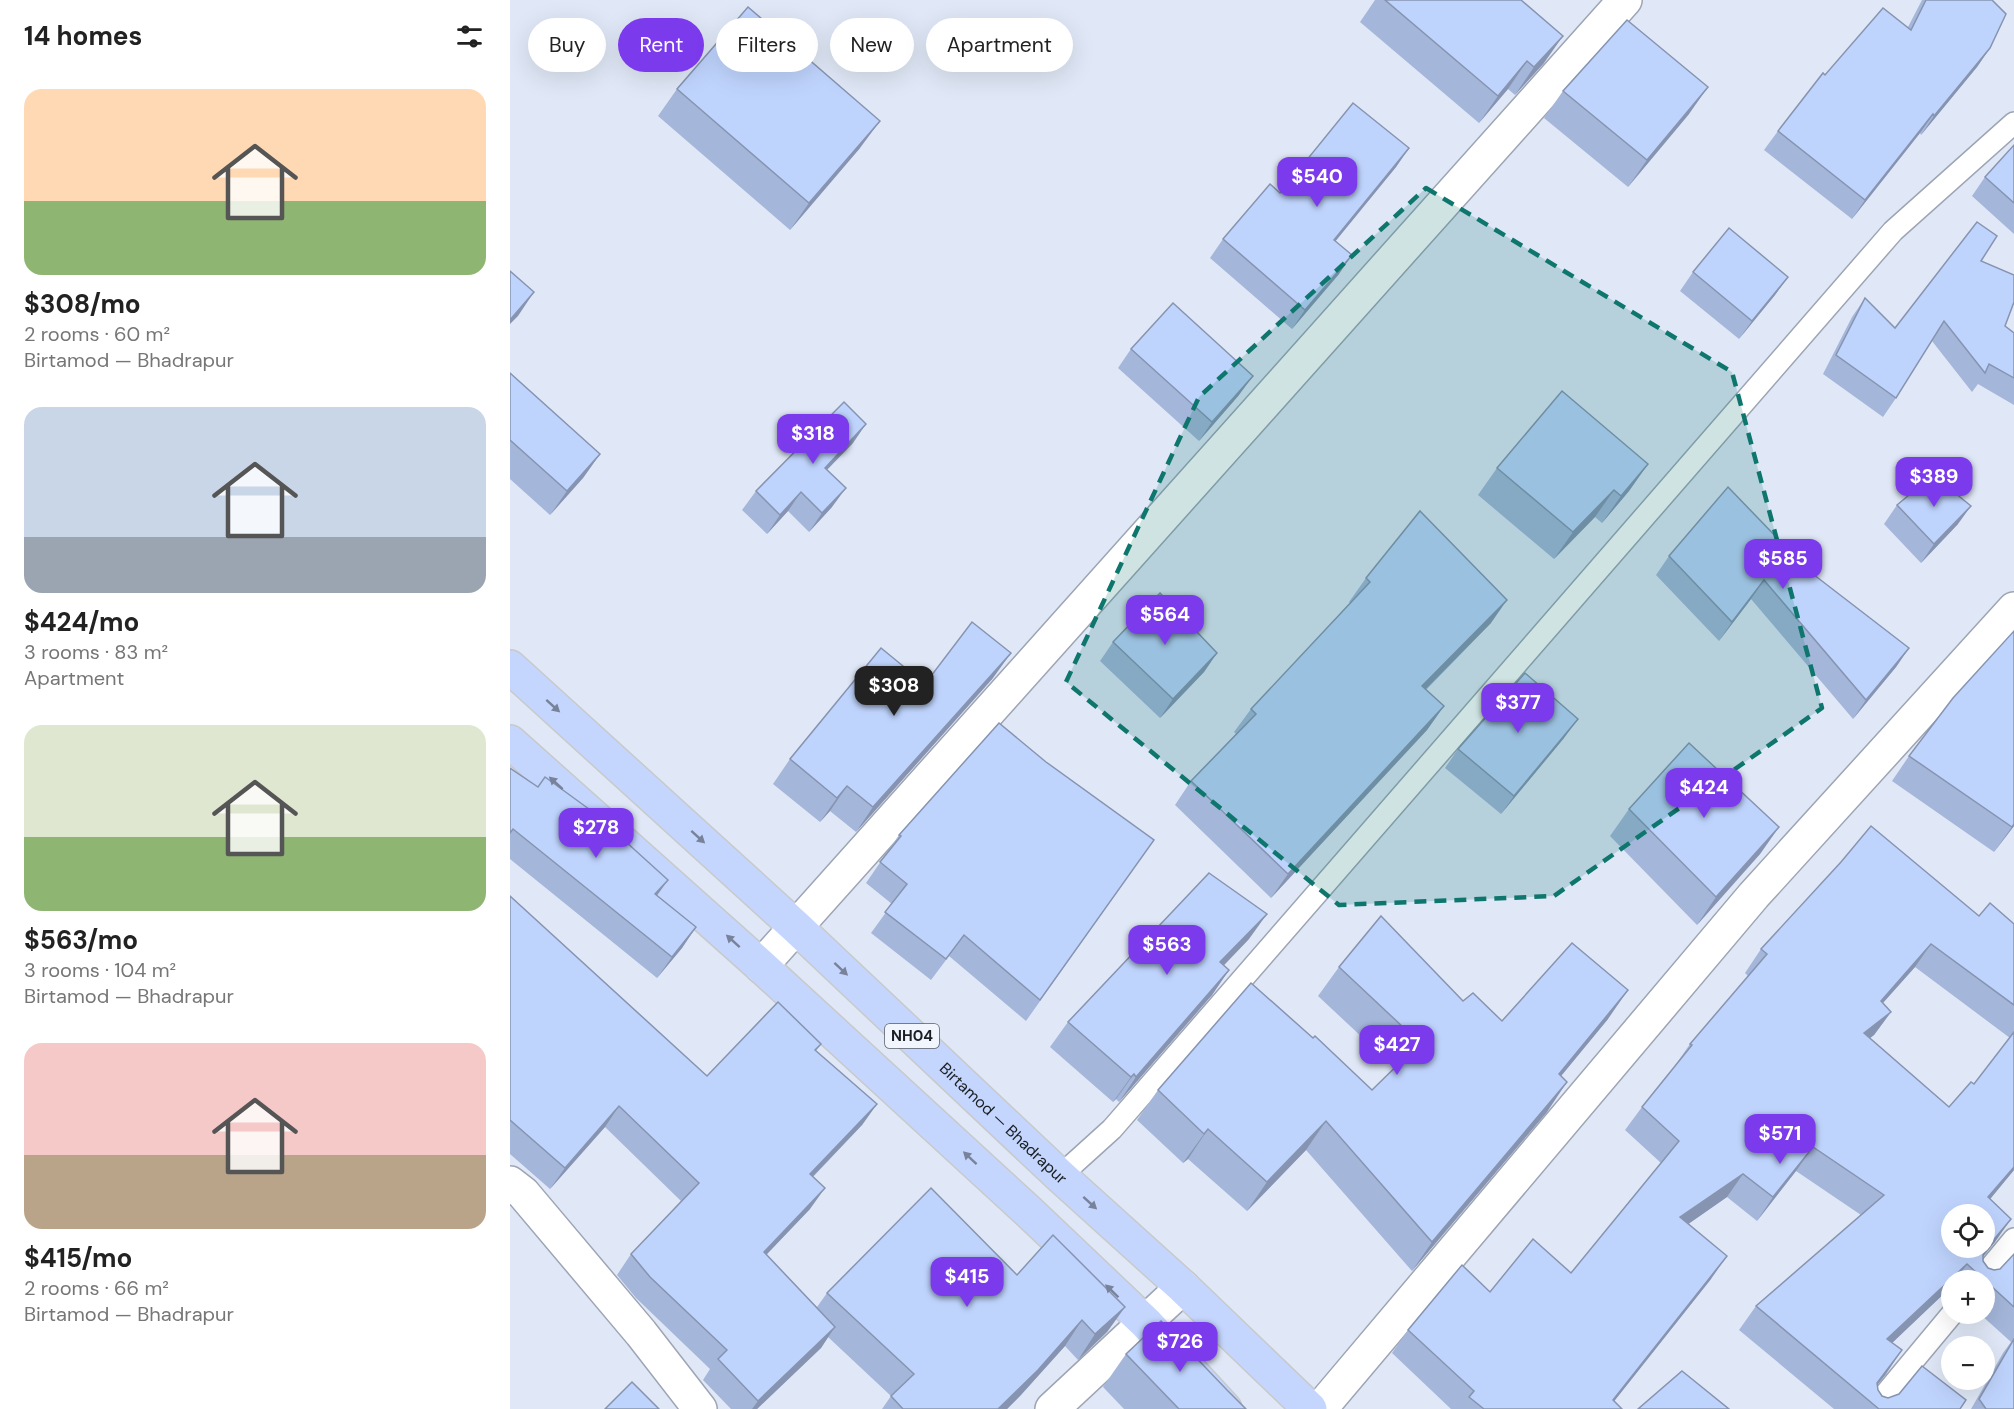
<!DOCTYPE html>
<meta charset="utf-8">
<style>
:root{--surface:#fff;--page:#f6f6f6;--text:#222;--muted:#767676;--accent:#7c3aed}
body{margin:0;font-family:"DM Sans",sans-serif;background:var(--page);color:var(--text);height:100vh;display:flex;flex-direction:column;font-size:22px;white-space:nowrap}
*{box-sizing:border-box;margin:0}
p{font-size:20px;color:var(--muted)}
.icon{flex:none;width:33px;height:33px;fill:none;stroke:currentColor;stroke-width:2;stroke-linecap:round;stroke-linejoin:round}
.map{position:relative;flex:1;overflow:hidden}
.drawer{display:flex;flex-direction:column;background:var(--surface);width:510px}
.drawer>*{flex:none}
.top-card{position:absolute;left:18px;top:18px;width:570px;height:54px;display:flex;gap:12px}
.controls{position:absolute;left:1431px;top:1204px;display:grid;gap:12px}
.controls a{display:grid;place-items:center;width:54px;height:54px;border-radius:50%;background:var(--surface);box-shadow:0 6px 24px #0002;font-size:30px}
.price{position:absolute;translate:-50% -51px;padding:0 14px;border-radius:12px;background:var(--accent);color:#fff;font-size:20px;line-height:39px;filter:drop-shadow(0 2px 3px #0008)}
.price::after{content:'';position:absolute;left:50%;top:36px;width:18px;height:14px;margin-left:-9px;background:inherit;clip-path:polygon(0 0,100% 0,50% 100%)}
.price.active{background:#222;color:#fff}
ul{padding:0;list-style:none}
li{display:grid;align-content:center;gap:12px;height:318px;padding:0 24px}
li span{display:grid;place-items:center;height:186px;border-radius:18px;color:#555}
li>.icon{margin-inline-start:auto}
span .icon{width:108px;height:108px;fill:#fffc;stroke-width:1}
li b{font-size:26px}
h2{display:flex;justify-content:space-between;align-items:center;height:72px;padding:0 24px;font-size:26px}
.chip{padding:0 21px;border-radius:27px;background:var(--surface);box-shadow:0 6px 24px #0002;font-size:21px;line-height:54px}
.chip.active{background:var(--accent);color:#fff}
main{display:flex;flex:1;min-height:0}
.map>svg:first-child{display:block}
</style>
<main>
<section class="drawer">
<h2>14 homes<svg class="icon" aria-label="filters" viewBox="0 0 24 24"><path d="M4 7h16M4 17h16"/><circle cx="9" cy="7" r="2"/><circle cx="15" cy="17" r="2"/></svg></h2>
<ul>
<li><span style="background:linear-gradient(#ffd9b3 60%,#8fb573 0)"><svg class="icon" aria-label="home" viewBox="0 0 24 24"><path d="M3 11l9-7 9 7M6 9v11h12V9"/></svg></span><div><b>$308/mo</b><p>2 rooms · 60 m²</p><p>Birtamod — Bhadrapur</p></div></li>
<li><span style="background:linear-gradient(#c9d6e8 70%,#9aa5b1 0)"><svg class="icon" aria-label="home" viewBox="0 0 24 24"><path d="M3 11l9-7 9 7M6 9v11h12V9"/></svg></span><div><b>$424/mo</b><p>3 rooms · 83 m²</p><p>Apartment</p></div></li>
<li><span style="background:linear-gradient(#dfe7d0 60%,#8fb573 0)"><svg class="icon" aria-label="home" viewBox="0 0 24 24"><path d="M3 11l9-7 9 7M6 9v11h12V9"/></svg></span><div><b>$563/mo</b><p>3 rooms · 104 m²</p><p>Birtamod — Bhadrapur</p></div></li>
<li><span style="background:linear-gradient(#f6c9c9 60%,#b9a48a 0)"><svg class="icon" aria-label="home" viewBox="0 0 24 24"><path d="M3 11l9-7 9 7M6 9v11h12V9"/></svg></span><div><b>$415/mo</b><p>2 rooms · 66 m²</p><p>Birtamod — Bhadrapur</p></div></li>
</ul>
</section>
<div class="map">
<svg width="1504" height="1409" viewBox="0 0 1504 1409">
<rect width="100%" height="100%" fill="#e0e8f7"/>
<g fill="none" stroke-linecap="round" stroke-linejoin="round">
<g stroke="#9da5b4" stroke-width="24">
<g id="service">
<polyline points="550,1176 602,1129 1383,231 1504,123"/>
<polyline points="1469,1281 1504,1239"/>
<polyline points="1363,1409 1442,1314"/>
</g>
</g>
<g stroke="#9da5b4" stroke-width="36">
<g id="minor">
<polyline points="251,966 1115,0"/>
<polyline points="0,1183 13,1193 131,1333 190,1409"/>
<polyline points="542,1409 673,1287"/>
<polyline points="810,1409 1244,895 1504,609"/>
</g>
</g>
<g stroke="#c8c9ca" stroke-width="36">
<g id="primary">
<path id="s1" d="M0 667 286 927 550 1176 673 1287 800 1409"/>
<polyline points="0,742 251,966 519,1212 636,1323 715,1409"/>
</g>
</g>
<use href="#service" stroke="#fff" stroke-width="21"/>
<use href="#minor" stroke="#fff" stroke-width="33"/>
<use href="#primary" stroke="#c4d6fd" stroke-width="33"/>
</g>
<g fill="#a4b6da" fill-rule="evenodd">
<polygon points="865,0 1011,0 1034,63 1005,95 998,89 969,123 850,22"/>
<polygon points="1412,0 1482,0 1480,48 1467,67 1411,135 1410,133 1342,219 1254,150 1268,131 1315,75 1398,27"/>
<polygon points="167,89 350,148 280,230 148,116"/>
<polygon points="1053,91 1179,114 1118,187 1034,118"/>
<polygon points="1504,145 1504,234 1462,196 1475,177"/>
<polygon points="899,148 886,167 825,241 829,274 782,329 700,258 713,239 770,193"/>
<polygon points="1471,261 1495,326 1504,333 1504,405 1468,384 1462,392 1422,341 1386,398 1373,417 1313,374 1342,317 1355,298 1385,328"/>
<polygon points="1183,272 1278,277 1265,295 1229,339 1170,291"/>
<polygon points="621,349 729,395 689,441 608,368"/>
<polygon points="0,373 90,454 73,478 40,515 0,479"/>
<polygon points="343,443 317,470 322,507 299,532 278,511 257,534 232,510 246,491"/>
<polygon points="1138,464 1119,491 1092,523 1085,517 1044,559 968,495 987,468"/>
<polygon points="1387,505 1448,524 1411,563 1374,524"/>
<polygon points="1159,556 1299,571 1399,648 1386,667 1343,719 1241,599 1209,641 1146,575"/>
<polygon points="856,578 981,623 916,690 934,706 917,730 761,898 665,805 681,781 726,734 724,732 741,709 840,603 839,602"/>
<polygon points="1504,631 1504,826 1484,852 1382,781 1399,756"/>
<polygon points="603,642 707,653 694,672 650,718 590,661"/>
<polygon points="483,678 346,832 320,811 310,822 263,784 280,759 415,684"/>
<polygon points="1054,738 991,814 935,768 948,749"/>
<polygon points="536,762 644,840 516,1021 439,956 421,980 361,933 382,904 356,883 389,835"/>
<polygon points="0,768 158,880 147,895 186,927 172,948 147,978 0,859"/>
<polygon points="1119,809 1269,827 1250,854 1187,925 1100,836"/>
<polygon points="0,896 197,1076 311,1044 306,1051 367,1104 352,1125 303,1177 300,1209 256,1255 307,1307 317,1293 507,1275 615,1307 597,1332 568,1360 555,1346 510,1396 497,1409 372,1409 381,1396 318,1337 311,1348 247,1409 221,1409 193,1380 200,1369 126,1298 107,1275 121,1254 171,1201 95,1127 40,1189 0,1154"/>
<path d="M1469 916 1504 924V1170L1480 1199 1485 1242 1473 1256V1261L1478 1268 1484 1270 1490 1269 1504 1254V1409H1461L1493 1353 1501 1342 1470 1314H1474V1281H1442V1288L1441 1287 1382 1343 1376 1374 1367 1385 1368 1390 1372 1396 1378 1398 1450 1409H1324L1229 1330 1246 1306 1351 1215 1286 1171 1247 1221 1217 1197 1178 1224 1201 1279 1104 1401 1112 1409H941L882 1353 898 1330 980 1292 1061 1273 1151 1163 1115 1130 1132 1107 1164 1067 1180 1044 1238 976 1235 973 1251 949ZM1405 967 1500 1038 1464 1084 1439 1107 1360 1038 1364 1035 1381 1012 1373 1003Z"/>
<polygon points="739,939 714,965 719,970 702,995 609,1102 606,1099 603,1102 540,1047 558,1022"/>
<polygon points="829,967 953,1001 992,1021 1098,1019 1051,1076 1037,1112 902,1271 796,1150 737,1211 678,1159 673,1163 627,1120 648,1090 862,1090 885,1068 808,996"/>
<polygon points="616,1354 717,1390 736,1409 614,1409 593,1387"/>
</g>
<g fill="#8694b1">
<polygon points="1053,36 1034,63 1005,95 1024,67"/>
<polygon points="1480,48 1467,67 1411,135 1424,116"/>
<polygon points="1017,61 998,89 969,123 988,96"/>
<polygon points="1198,87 1179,114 1118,187 1137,160"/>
<polygon points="1423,114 1410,133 1342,219 1355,200"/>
<polygon points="370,121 350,148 280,230 299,203"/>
<polygon points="899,148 886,167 811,259 824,240"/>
<polygon points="842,255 829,274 782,329 795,310"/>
<polygon points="1278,277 1265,295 1229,339 1242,321"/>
<polygon points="24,292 8,316 0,324 0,320"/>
<polygon points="743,376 729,395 689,441 702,422"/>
<polygon points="356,424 343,443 301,486 315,468"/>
<polygon points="90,454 73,478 40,515 57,491"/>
<polygon points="1138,464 1119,491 1092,523 1111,496"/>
<polygon points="336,488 322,507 299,532 312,513"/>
<polygon points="1104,490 1085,517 1044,559 1063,532"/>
<polygon points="291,492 278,511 257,534 270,515"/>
<polygon points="1461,506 1448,524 1411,563 1424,544"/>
<polygon points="1254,580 1241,599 1209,641 1222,622"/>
<polygon points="997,600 981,623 895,710 912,686"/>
<polygon points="1399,648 1386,667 1343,719 1356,700"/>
<polygon points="501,653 483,678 346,832 363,807"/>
<polygon points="707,653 694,672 650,718 663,699"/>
<polygon points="934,706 917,730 761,898 778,874"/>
<polygon points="1068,719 1054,738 991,814 1004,796"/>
<polygon points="337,786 320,811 310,822 327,798"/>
<polygon points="1504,824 1504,826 1484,852"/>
<polygon points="1269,827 1250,854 1187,925 1206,897"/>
<polygon points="158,880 143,901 145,894"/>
<polygon points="757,914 739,939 693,987 710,962"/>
<polygon points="186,927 172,948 147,978 162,957"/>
<polygon points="1421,944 1405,967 1354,1024 1371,1001"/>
<polygon points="719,970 702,995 609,1102 626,1077"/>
<polygon points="1118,990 1098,1019 1028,1104 1049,1074"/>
<polygon points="1381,1012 1364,1035 1337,1056 1354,1033"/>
<polygon points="624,1074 606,1099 603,1102 621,1077"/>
<polygon points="1057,1082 1037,1112 902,1271 922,1242"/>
<polygon points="367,1104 352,1125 285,1195 300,1174"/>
<polygon points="109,1106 95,1127 40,1189 55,1168"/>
<polygon points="816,1121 796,1150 737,1211 757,1182"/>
<polygon points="698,1129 678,1159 673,1163 694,1134"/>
<polygon points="1303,1147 1286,1171 1247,1221 1263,1197"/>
<polygon points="1504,1167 1504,1170 1467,1215 1478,1197"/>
<polygon points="1233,1174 1217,1197 1154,1241 1170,1217"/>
<polygon points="315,1188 300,1209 239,1273 254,1252"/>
<polygon points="1501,1219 1485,1242 1463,1269 1476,1249"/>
<polygon points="1217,1256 1201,1279 1098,1409 1103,1400"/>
<polygon points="1457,1264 1445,1281 1442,1281 1442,1286 1361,1363 1377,1339"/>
<polygon points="615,1307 597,1332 568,1360 585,1334"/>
<polygon points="572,1320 555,1346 510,1396 497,1409 488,1409"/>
<polygon points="325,1327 311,1348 247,1409 242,1409 248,1401"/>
<polygon points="1392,1350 1376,1374 1356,1399 1367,1383"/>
</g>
<g fill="#bfd4fd" stroke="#8694b1" stroke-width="1.5" fill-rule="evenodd">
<polygon points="875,0 1011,0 1053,36 1024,67 1017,61 988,96"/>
<polygon points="1416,0 1482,0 1496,14 1480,48 1424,116 1423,114 1355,200 1268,131 1313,73 1315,75 1373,8 1401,30"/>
<polygon points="238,7 370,121 299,203 167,89"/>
<polygon points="1117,20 1198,87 1137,160 1053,91"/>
<polygon points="843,103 899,148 824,240 842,255 795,310 713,239 760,184 770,193"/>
<polygon points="1504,145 1504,203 1475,177"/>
<polygon points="1467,222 1487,236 1471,261 1504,275 1504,302 1495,326 1504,333 1504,378 1479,364 1475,373 1434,321 1386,398 1326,355 1355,298 1385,328"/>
<polygon points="1219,228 1278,277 1242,321 1183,272"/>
<polygon points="0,271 24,292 0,320"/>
<polygon points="663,303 743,376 702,422 621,349"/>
<polygon points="0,373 90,454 57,491 0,440"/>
<polygon points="1052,391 1138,464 1111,496 1104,490 1063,532 987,468"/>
<polygon points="334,402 356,424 315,468 336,488 312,513 291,492 270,515 246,491"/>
<polygon points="1423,475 1461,506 1424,544 1387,505"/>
<polygon points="1218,487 1299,571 1399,648 1356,700 1254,580 1222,622 1159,556"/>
<polygon points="910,511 997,600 912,686 934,706 778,874 681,781 746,714 741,709 860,582 856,578"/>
<polygon points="650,593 707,653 663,699 603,642"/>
<polygon points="462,622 501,653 363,807 337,786 327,798 280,759 371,648 415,684"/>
<polygon points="1504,631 1504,824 1502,827 1399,756 1443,698"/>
<polygon points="1015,673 1068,719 1004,796 948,749"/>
<polygon points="489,723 536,762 644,840 530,1000 454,935 436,959 375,912 397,884 370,862 391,836 389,835"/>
<polygon points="1179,743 1269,827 1206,897 1119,809"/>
<polygon points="0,768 28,787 35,777 83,812 158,880 145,894 186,927 162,957 3,829 0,833"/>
<path d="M1361 826 1469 916 1480 903 1504 924V1005L1421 944 1371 1001 1381 1012 1354 1033 1439 1107 1461 1082 1464 1084 1504 1032V1167L1478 1197 1501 1219 1476 1249 1473 1255V1261L1478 1268 1484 1270 1490 1269 1504 1254V1307L1457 1264 1377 1339 1392 1350 1367 1383 1368 1390 1372 1396 1378 1398 1389 1394 1412 1366 1456 1400 1450 1409H1369L1246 1306 1374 1195 1303 1147 1263 1197 1233 1174 1170 1217 1217 1256 1103 1400 1112 1409H974L959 1397 964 1391 898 1330 952 1265 980 1292 1023 1239 1061 1273 1169 1141 1132 1107 1182 1045 1180 1044 1257 954 1251 949 1331 862ZM1442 1215H1474V1248H1442Z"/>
<polygon points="699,873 757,914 710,962 719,970 626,1077 624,1074 621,1077 558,1022"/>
<polygon points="0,896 197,1076 268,1002 311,1044 305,1050 367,1104 300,1174 315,1188 254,1252 325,1327 248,1401 208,1359 217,1350 140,1277 121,1254 189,1183 109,1106 55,1168 0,1120"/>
<polygon points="871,916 953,1001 963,993 992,1021 1062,943 1118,990 1049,1074 1057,1082 922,1242 816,1121 757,1182 698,1129 694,1134 648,1090 741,983 803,1038 805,1036 862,1090 910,1043 829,967"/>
<polygon points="421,1188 507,1275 543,1235 615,1307 585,1334 572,1320 528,1370 488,1409 393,1409 381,1396 404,1374 317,1293"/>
<polygon points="651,1321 717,1390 736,1409 669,1409 616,1354"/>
<polygon points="1504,1339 1504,1409 1476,1409 1469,1399"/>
<polygon points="1172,1371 1219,1409 1128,1409"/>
<polygon points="122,1382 149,1409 95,1409"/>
</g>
<defs><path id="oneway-solid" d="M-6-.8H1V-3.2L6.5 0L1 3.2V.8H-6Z" transform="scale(1.5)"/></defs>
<g fill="#78839b">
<use href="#oneway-solid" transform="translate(43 706) rotate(42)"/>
<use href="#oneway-solid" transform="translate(46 783) rotate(-138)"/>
<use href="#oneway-solid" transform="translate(188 837) rotate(42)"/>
<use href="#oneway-solid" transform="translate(223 941) rotate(-138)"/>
<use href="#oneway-solid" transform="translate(331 969) rotate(43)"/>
<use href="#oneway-solid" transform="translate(460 1158) rotate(-137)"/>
<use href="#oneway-solid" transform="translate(580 1203) rotate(42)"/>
<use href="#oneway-solid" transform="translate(602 1291) rotate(-136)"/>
</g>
<path fill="#0f766e" fill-opacity="0.2" stroke="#0f766e" stroke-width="4.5" stroke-dasharray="12 8" stroke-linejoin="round" d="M916 188 1222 372 1312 708 1044 896 829 905 556 682 689 397Z"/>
<g text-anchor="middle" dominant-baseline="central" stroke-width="4.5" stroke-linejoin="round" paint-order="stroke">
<rect fill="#f0f5fe" stroke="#5b5e65" stroke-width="1.5" x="375" y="1024" width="54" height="24" rx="4.5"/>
<g font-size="15" font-weight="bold" fill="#1b1e23">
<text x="402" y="1036">NH04</text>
</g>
<g font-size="16" fill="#1b1e23" stroke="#f0f5fe">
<text stroke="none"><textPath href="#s1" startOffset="672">Birtamod — Bhadrapur</textPath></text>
</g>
</g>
</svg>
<div class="controls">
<a><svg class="icon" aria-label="locate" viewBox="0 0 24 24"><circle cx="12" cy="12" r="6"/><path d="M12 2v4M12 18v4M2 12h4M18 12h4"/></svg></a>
<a>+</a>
<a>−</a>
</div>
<b class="price" style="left:807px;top:208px">$540</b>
<b class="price" style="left:303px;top:465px">$318</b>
<b class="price" style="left:1424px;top:508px">$389</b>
<b class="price" style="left:1273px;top:590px">$585</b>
<b class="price" style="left:655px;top:646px">$564</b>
<b class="price active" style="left:384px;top:717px">$308</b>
<b class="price" style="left:1008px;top:734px">$377</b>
<b class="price" style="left:1194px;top:819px">$424</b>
<b class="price" style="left:86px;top:859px">$278</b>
<b class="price" style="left:657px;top:976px">$563</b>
<b class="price" style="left:887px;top:1076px">$427</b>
<b class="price" style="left:1270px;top:1165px">$571</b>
<b class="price" style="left:457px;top:1308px">$415</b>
<b class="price" style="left:670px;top:1373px">$726</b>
<div class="top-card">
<a class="chip">Buy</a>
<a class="chip active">Rent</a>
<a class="chip">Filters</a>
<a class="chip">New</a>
<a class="chip">Apartment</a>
</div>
</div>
</main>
